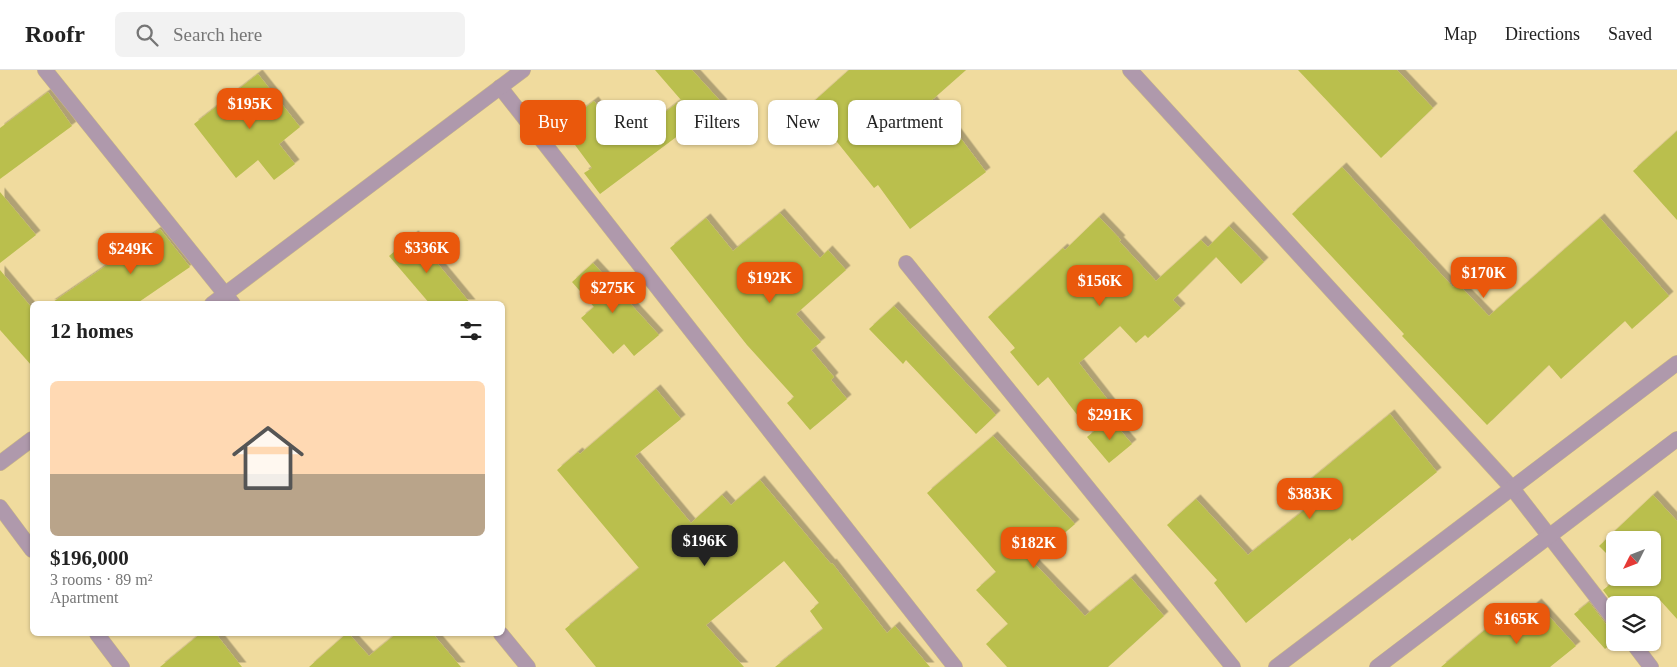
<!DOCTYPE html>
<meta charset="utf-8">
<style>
:root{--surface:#fff;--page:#f2f2f2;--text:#222;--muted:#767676;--line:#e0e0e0;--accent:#ea580c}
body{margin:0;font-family:"Times New Roman",serif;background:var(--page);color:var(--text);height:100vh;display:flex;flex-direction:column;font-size:19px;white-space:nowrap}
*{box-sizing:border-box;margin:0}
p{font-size:16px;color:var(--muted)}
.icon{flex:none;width:28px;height:28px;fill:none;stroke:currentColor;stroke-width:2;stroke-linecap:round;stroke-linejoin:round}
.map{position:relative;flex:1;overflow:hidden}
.side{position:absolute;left:30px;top:231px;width:475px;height:335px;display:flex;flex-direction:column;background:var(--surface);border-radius:8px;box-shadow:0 1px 4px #0004}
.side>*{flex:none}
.top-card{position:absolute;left:520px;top:30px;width:475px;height:45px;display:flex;gap:10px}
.needle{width:32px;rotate:228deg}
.tools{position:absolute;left:1606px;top:461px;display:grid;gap:10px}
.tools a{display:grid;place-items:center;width:55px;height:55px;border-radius:8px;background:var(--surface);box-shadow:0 1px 4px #0004;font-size:25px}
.price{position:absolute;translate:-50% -42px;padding:0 11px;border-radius:10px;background:var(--accent);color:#fff;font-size:16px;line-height:32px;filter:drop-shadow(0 1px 2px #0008)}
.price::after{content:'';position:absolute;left:50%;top:30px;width:15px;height:11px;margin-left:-8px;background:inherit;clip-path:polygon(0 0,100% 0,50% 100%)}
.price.on{background:#222;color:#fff}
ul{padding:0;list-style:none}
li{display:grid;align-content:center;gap:10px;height:265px;padding:0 20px}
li+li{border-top:1px solid var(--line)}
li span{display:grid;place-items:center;height:155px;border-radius:8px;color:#555}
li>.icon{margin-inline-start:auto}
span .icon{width:90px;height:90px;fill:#fffc;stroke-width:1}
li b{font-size:21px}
h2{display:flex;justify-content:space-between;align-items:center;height:60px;padding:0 20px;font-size:21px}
.pill{padding:0 18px;border-radius:8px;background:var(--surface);box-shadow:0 1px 4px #0004;font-size:18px;line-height:45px}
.pill.on{background:var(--accent);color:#fff}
header{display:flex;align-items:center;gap:30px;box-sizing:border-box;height:70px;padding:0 25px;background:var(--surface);border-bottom:1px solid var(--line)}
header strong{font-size:24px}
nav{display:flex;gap:28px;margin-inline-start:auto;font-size:18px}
.search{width:350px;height:45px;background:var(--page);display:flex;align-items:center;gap:12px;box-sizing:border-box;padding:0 18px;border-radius:8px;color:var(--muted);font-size:19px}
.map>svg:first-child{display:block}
</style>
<header>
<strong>Roofr</strong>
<div class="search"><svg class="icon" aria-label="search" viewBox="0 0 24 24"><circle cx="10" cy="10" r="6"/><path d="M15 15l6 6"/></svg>Search here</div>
<nav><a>Map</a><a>Directions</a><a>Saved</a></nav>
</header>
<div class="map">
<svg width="1677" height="597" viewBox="0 0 1677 597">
<defs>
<filter id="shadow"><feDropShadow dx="4.5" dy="-4.5" stdDeviation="0" flood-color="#0004"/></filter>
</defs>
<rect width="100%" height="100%" fill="#f0db9e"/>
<g fill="#babf4e" filter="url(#shadow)">
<polygon points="655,0 692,0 723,34 694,59 691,56 600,124 584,103 592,98 561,56 594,31 626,72 681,30"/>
<polygon points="849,0 966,0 932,30 986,102 910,159 878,115 874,118 821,52 824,50 810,35"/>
<polygon points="1298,0 1397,0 1433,38 1381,88"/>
<polygon points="258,4 300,57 279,74 295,94 274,110 258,90 236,108 194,54"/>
<polygon points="48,22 72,56 0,109 0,58"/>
<polygon points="1677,61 1677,150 1633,101"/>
<polygon points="1342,97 1453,217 1457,213 1489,246 1600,148 1669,226 1632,259 1625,251 1561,309 1549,295 1487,355 1402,266 1404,264 1292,144"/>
<polygon points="0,122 36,165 0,193"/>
<polygon points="780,143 820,188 828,180 846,200 796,244 821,272 811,280 834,307 831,310 847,329 810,360 787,333 794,327 747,275 670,178 706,148 733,181"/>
<polygon points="1099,147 1121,170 1119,171 1156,211 1201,170 1208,177 1229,156 1264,192 1241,214 1216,187 1173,230 1181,238 1148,268 1145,265 1136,273 1120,256 1079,293 1115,339 1088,359 1048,307 1038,316 1010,282 1015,278 988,247 1063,178 1065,180"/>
<polygon points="160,159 190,197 136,234 50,234"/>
<polygon points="414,165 471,234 430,234 389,186"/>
<polygon points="593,193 659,265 634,286 624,274 613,284 581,248 594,237 572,212"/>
<polygon points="0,200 32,238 32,296 0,260"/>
<polygon points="894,236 996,345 976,364 906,290 903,294 869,259"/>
<polygon points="656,319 681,349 635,386 691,453 722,425 731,435 760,410 831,494 832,493 887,563 895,556 930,597 775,597 823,559 810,541 819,533 784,491 706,555 744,597 596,597 565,559 639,498 557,400 578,382 580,384"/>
<polygon points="1390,344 1437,402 1352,471 1350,468 1246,553 1214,513 1217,510 1167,455 1196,429 1248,485 1318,429 1305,414"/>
<polygon points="1110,348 1132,374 1109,393 1087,367"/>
<polygon points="993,366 1075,454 1032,491 1085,546 1131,508 1164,546 1108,597 1007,597 986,574 1008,554 976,520 996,502 927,423"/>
<polygon points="1653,425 1677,451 1677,549 1659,529 1652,536 1615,536 1603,520 1618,508 1652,508 1652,470 1615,470 1615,492 1599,476"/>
<polygon points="1589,532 1608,557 1615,560 1615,570 1605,579 1574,544"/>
<polygon points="1537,533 1576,576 1550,597 1441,597 1492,554 1501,565"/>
<polygon points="200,564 216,564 242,597 160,597"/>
<polygon points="346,564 349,564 369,586 396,564 433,564 461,597 309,597"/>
</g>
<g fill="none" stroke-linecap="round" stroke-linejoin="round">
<g stroke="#ccba83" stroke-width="16">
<g id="minor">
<polyline points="45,0 233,234"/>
<polyline points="1130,0 1512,418 1615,551"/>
<polyline points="500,17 955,597"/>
<polyline points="906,193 1233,597"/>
<polyline points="212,234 523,0"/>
<polyline points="0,393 32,369"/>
<polyline points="0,437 32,480"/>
<polyline points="97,564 122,597"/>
<polyline points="501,564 528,597"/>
<polyline points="1632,572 1651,597"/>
<polyline points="1276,597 1677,293"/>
<polyline points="1377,597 1677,369"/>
</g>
</g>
<use href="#minor" stroke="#af99ac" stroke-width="15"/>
</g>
</svg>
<div class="tools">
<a><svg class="needle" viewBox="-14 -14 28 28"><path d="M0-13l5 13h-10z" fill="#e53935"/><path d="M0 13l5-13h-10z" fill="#767676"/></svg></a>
<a><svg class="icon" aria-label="layers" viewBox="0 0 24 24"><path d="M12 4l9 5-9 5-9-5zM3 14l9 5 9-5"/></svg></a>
</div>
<b class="price" style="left:250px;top:60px">$195K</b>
<b class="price" style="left:427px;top:204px">$336K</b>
<b class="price" style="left:131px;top:205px">$249K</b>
<b class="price" style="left:1484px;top:229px">$170K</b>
<b class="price" style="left:770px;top:234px">$192K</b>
<b class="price" style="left:1100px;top:237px">$156K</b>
<b class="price" style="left:613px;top:244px">$275K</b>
<b class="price" style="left:1110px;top:371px">$291K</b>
<b class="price" style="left:1310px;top:450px">$383K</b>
<b class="price on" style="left:705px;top:497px">$196K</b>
<b class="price" style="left:1034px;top:499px">$182K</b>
<b class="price" style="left:1517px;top:575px">$165K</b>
<div class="top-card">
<a class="pill on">Buy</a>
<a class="pill">Rent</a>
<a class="pill">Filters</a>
<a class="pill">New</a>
<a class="pill">Apartment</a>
</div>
<section class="side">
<h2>12 homes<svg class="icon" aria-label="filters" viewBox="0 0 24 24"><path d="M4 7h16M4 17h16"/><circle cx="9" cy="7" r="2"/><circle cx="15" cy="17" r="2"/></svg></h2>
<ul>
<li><span style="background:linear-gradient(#ffd9b3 60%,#b9a48a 0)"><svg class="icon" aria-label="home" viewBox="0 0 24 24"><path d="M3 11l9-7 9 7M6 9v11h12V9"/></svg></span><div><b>$196,000</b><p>3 rooms · 89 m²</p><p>Apartment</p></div></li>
</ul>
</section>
</div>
